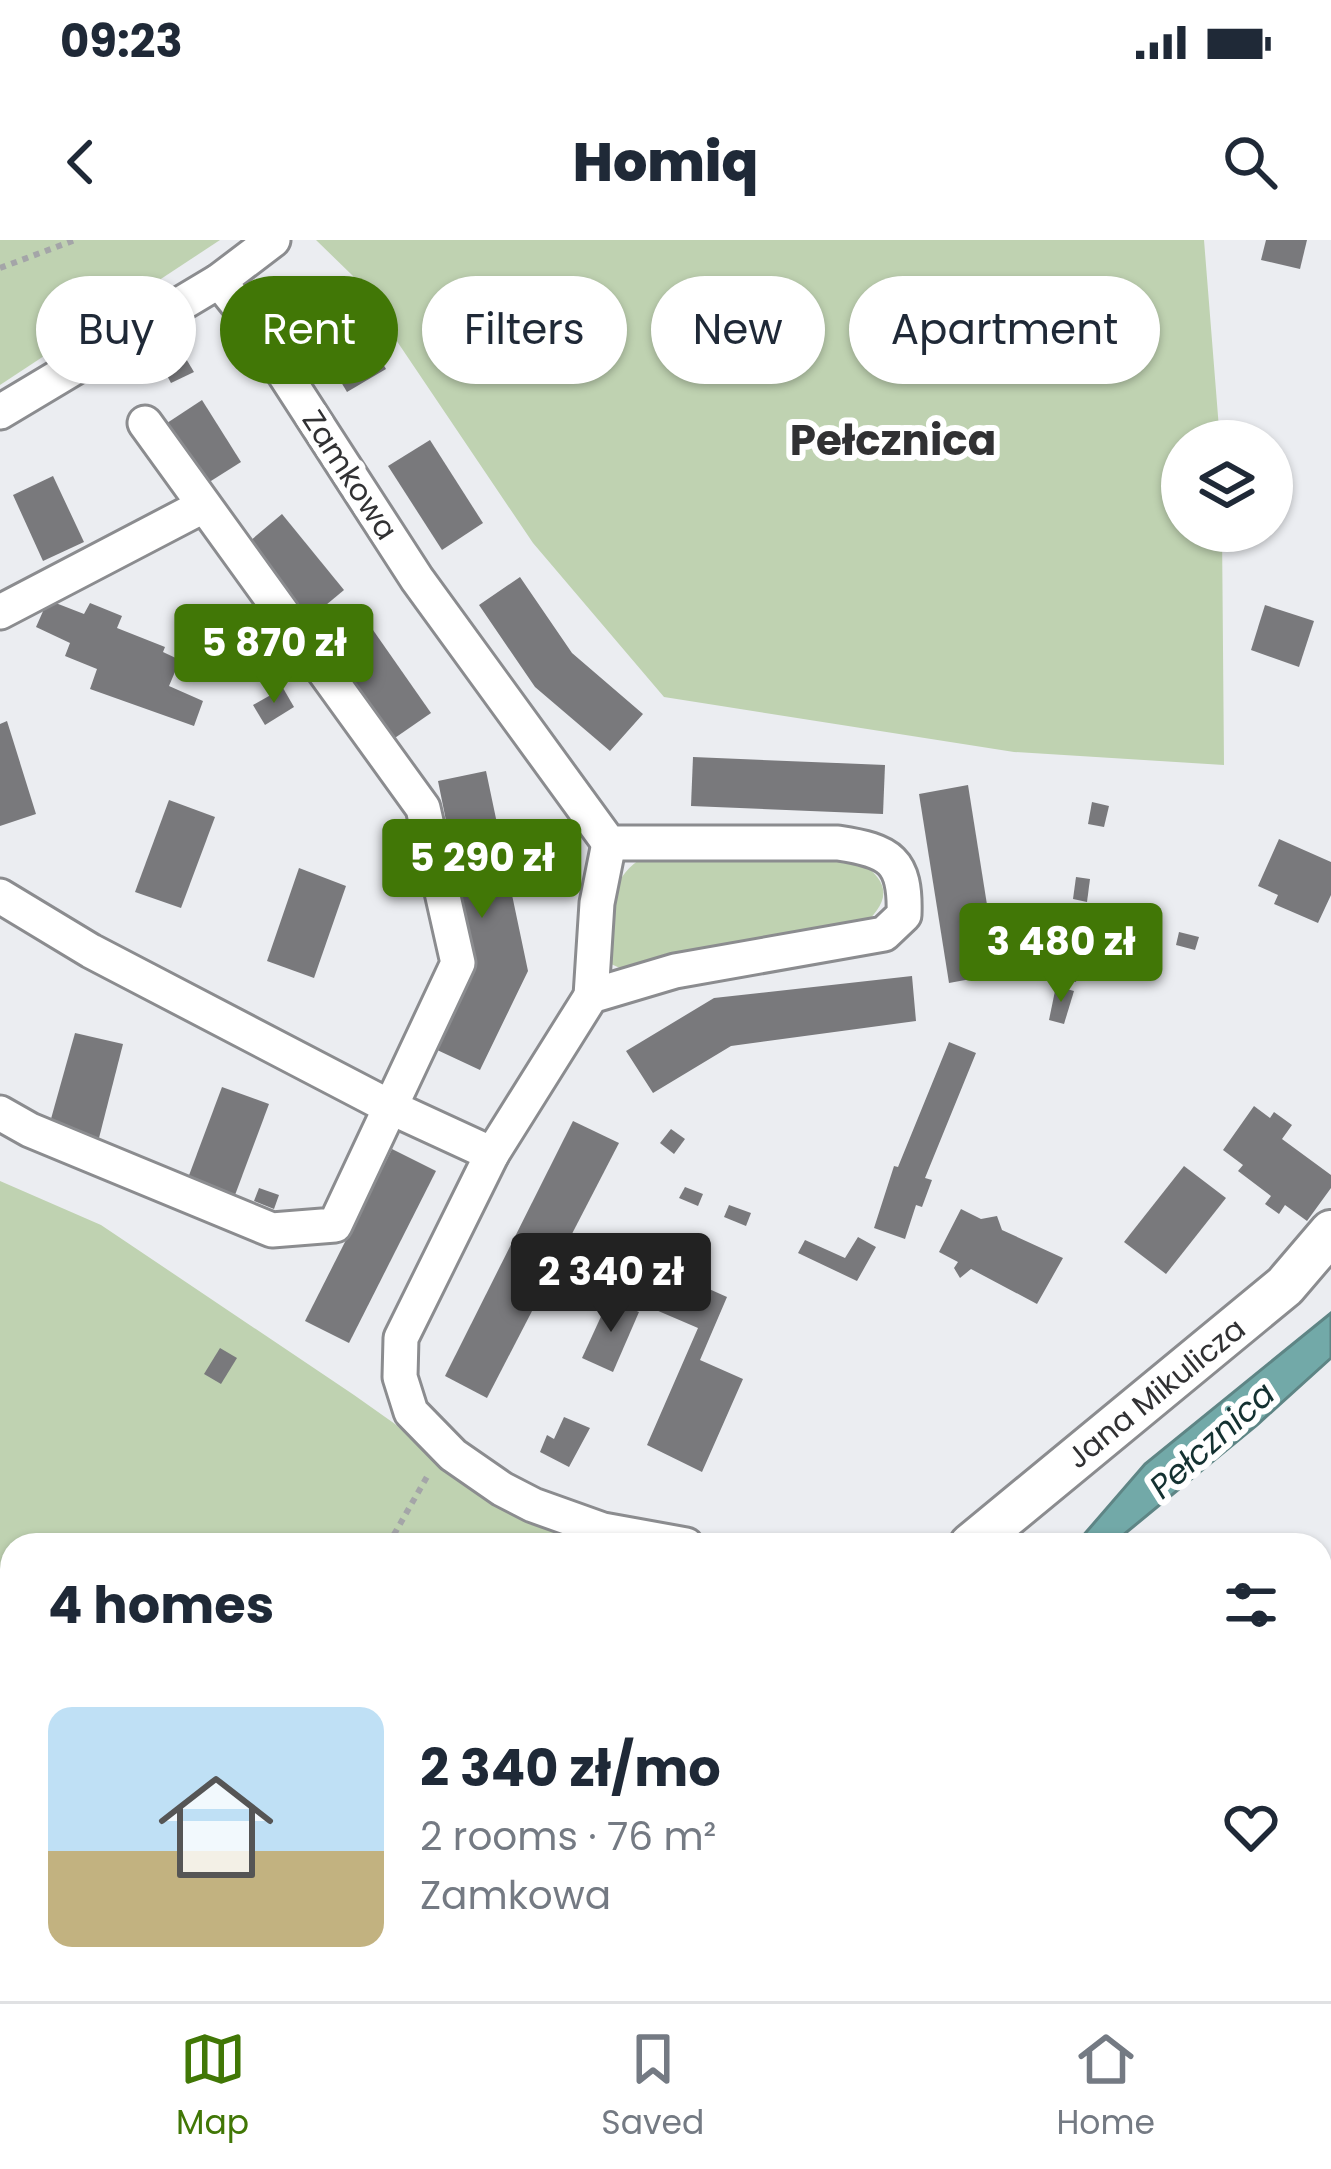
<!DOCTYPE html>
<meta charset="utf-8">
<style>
:root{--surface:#fff;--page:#f6f6f7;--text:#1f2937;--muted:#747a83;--line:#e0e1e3;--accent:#417706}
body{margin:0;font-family:Poppins,sans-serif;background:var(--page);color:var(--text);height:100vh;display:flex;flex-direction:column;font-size:45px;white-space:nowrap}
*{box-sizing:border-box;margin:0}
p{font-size:39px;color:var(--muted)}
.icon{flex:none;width:66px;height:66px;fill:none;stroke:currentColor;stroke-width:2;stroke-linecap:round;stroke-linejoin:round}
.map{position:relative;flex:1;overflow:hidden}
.panel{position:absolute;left:0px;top:1293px;width:1332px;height:468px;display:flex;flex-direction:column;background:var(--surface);border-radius:36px 36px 0 0;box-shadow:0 3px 9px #0004}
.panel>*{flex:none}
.top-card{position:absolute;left:36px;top:36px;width:1260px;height:108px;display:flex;gap:24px}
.buttons{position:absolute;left:1161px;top:180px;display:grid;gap:24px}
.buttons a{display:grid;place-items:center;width:132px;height:132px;border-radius:50%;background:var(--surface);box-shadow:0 3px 9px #0004;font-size:60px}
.price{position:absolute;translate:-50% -102px;padding:0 27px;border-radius:12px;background:var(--accent);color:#fff;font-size:39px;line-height:78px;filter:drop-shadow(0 3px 6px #0008)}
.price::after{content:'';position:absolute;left:50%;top:72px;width:36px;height:27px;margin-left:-18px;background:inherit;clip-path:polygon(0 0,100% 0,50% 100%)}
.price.active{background:#222;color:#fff}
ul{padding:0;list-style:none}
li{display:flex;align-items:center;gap:36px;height:300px;padding:0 48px}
li span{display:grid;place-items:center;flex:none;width:336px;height:240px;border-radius:24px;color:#555}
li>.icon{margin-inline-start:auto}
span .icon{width:144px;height:144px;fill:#fffc;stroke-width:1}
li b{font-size:51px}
h2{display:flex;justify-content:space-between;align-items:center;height:144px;padding:0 48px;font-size:51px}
.tag{padding:0 42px;border-radius:54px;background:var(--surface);box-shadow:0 3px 9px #0004;font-size:42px;line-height:108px}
.tag.active{background:var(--accent);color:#fff}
.status{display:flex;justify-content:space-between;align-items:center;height:84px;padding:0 60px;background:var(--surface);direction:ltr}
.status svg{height:33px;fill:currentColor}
header{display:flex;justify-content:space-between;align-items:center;height:156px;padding:0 48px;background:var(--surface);font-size:54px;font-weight:800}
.menu{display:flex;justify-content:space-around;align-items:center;height:168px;border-top:3px solid var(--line);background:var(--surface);font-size:33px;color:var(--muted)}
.menu a{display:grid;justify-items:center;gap:6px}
.menu .active{color:var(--accent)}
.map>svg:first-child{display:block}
</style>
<div class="status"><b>09:23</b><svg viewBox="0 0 49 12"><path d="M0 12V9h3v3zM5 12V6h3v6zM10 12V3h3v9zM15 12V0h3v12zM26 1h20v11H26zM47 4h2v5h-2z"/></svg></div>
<header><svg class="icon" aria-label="back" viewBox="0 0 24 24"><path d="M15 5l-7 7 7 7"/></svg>Homiq<svg class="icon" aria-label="search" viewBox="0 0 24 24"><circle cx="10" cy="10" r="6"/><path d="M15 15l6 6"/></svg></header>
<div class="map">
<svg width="1331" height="1761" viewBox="0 0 1331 1761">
<rect width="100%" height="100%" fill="#ebedf1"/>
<g fill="#bfd2b1">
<polygon points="0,0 220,0 0,145"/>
<polygon points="316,0 1204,0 1220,201 1182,201 1182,291 1222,291 1224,525 1014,512 664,457 533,303 353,36"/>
<path d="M723 615 859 621C896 646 887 664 858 691L675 716 622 729 611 724C600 693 609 629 648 616 665 611 704 615 723 615Z"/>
<polygon points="0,941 101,985 354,1155 395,1184 444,1228 617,1305 12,1305 12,1707 0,1727"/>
</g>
<polygon fill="#72a9a8" stroke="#5e8585" stroke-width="3" points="1331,1073 1331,1118 1258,1184 1111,1305 1075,1305 1145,1224"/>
<g fill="#79797c">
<polygon points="1266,0 1307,0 1300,29 1261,20"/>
<polygon points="347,63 386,129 347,152 308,87"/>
<polygon points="185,117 194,132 171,143 163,128"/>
<polygon points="202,160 241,222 203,246 164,185"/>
<polygon points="430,200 483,283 442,310 388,226"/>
<polygon points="53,236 84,302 43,321 13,255"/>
<polygon points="282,274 344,350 308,380 244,306"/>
<polygon points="520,337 572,413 643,474 610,511 535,447 479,365"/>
<polygon points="48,360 84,374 90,363 122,376 117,388 165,407 163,412 180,420 169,446 203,461 194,486 90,449 97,429 65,416 70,403 36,387"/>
<polygon points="1265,365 1314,381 1299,427 1251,410"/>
<polygon points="373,390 431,473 389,502 332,419"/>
<polygon points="283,448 294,467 265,485 253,465"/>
<polygon points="7,481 36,574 0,586 0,484"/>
<polygon points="693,517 885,525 883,574 691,566"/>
<polygon points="486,531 528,731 480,830 435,809 475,724 438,541"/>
<polygon points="968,545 998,734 949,743 919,554"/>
<polygon points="169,560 215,577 181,668 135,652"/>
<polygon points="1092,562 1109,566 1104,587 1088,584"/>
<polygon points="1279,599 1331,622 1331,655 1318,683 1274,664 1278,655 1258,646"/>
<polygon points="299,628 346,646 314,738 267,721"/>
<polygon points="1076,637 1090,639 1087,662 1073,659"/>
<polygon points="1070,665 1094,671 1076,742 1063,739 1069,708 1062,706"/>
<polygon points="1179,692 1199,697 1195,710 1176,705"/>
<polygon points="912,736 916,781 731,806 653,853 626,811 714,758"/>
<polygon points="1056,746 1074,751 1064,784 1049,780"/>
<polygon points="75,793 123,804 99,898 49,886"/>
<polygon points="949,802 976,813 925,938 932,940 922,967 916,965 905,999 874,988 894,926 898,927"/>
<polygon points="222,847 269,864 235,955 188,938"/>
<polygon points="1254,866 1270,878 1274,872 1292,885 1282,899 1331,935 1331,948 1307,981 1285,965 1279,974 1265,964 1271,956 1238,931 1243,925 1223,910"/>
<polygon points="573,881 619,903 487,1158 445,1136"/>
<polygon points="671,889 685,899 674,914 660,903"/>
<polygon points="392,909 436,931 349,1103 305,1081"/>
<polygon points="1184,926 1226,958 1166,1034 1124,1002"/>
<polygon points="685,947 703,954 698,966 679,958"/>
<polygon points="259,948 279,955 274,969 254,961"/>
<polygon points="729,965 751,973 746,986 724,977"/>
<polygon points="961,969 981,979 997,976 1002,990 1063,1018 1037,1064 971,1029 960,1038 954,1028 958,1022 939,1012"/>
<polygon points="858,997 876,1007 857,1041 798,1013 805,1000 845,1018"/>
<polygon points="673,1033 727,1057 700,1120 743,1139 702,1232 647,1205 698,1088 656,1070"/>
<polygon points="609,1059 639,1072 613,1132 582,1118"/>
<polygon points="220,1108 237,1118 221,1144 204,1134"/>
<polygon points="564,1177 590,1188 569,1227 540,1212 547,1195 554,1199"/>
<polygon points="21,1749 88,1749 82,1761 15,1761"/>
</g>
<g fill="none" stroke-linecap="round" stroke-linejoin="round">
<g stroke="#8b8c8f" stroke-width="39">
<g id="minor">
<path d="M219 41 247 76 417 339 609 603H838C890 611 906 620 904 675L884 694 675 731 591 756 492 914 401 1098 400 1137 411 1172 453 1215 502 1249 533 1265 603 1290 686 1305"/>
<polyline points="0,172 219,41 273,0"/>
<polyline points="0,372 203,266"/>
<polyline points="0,656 91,711 390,867 492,914"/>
<polyline points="591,756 597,663 609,603"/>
<polyline points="0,873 30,890 272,990 335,985 458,723 423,568 145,183"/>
<polyline points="678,1749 680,1761"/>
<polyline points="173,1761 181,1749"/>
</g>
</g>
<g stroke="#8b8c8f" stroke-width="48">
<g id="tertiary">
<polyline points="971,1305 1285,1046 1331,992"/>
<polyline points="542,1761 549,1749"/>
</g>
</g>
<g stroke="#a4a5a8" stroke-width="6" stroke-dasharray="6 6" stroke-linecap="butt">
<polyline points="0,28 75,0"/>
<polyline points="388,1305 428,1235"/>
<polyline points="346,1749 365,1752 401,1749"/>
</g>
<use href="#minor" stroke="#fff" stroke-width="33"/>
<use href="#tertiary" stroke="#fff" stroke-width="42"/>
</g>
<g text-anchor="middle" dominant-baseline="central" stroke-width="12" stroke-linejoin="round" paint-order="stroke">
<g font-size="30" fill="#313133" stroke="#fff">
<text transform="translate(350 235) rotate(57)">Zamkowa</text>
<text transform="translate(1156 1153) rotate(-39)">Jana Mikulicza</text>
</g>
<g font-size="33" font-style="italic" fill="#143131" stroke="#fff">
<text transform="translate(1212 1200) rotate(-42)">Pełcznica</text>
</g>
<g font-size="42" font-weight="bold" fill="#313133" stroke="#fff">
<text x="893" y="200">Pełcznica</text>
</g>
</g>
</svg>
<div class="buttons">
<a><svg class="icon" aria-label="layers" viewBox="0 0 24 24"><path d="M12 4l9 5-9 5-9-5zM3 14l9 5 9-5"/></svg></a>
</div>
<b class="price" style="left:274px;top:466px">5 870 zł</b>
<b class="price" style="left:482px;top:681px">5 290 zł</b>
<b class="price" style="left:1061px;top:765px">3 480 zł</b>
<b class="price active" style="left:611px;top:1095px">2 340 zł</b>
<div class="top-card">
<a class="tag">Buy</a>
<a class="tag active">Rent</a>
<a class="tag">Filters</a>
<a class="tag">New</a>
<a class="tag">Apartment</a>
</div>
<section class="panel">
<h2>4 homes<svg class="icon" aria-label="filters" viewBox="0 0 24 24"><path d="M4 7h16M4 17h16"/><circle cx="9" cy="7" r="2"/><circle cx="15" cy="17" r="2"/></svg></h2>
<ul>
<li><span style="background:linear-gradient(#bfe0f5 60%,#c2b280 0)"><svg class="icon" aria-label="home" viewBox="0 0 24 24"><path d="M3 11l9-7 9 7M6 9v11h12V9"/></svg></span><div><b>2 340 zł/mo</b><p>2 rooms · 76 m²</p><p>Zamkowa</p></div><svg class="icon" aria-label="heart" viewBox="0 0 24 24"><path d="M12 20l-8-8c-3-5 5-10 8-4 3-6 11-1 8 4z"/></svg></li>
</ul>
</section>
</div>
<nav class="menu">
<a class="active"><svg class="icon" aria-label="map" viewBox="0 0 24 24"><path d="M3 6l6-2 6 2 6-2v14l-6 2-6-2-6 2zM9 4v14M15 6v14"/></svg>Map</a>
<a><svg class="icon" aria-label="saved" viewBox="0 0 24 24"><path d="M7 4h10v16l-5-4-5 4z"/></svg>Saved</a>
<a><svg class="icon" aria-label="home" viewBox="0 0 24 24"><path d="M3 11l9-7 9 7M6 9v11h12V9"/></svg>Home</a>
</nav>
